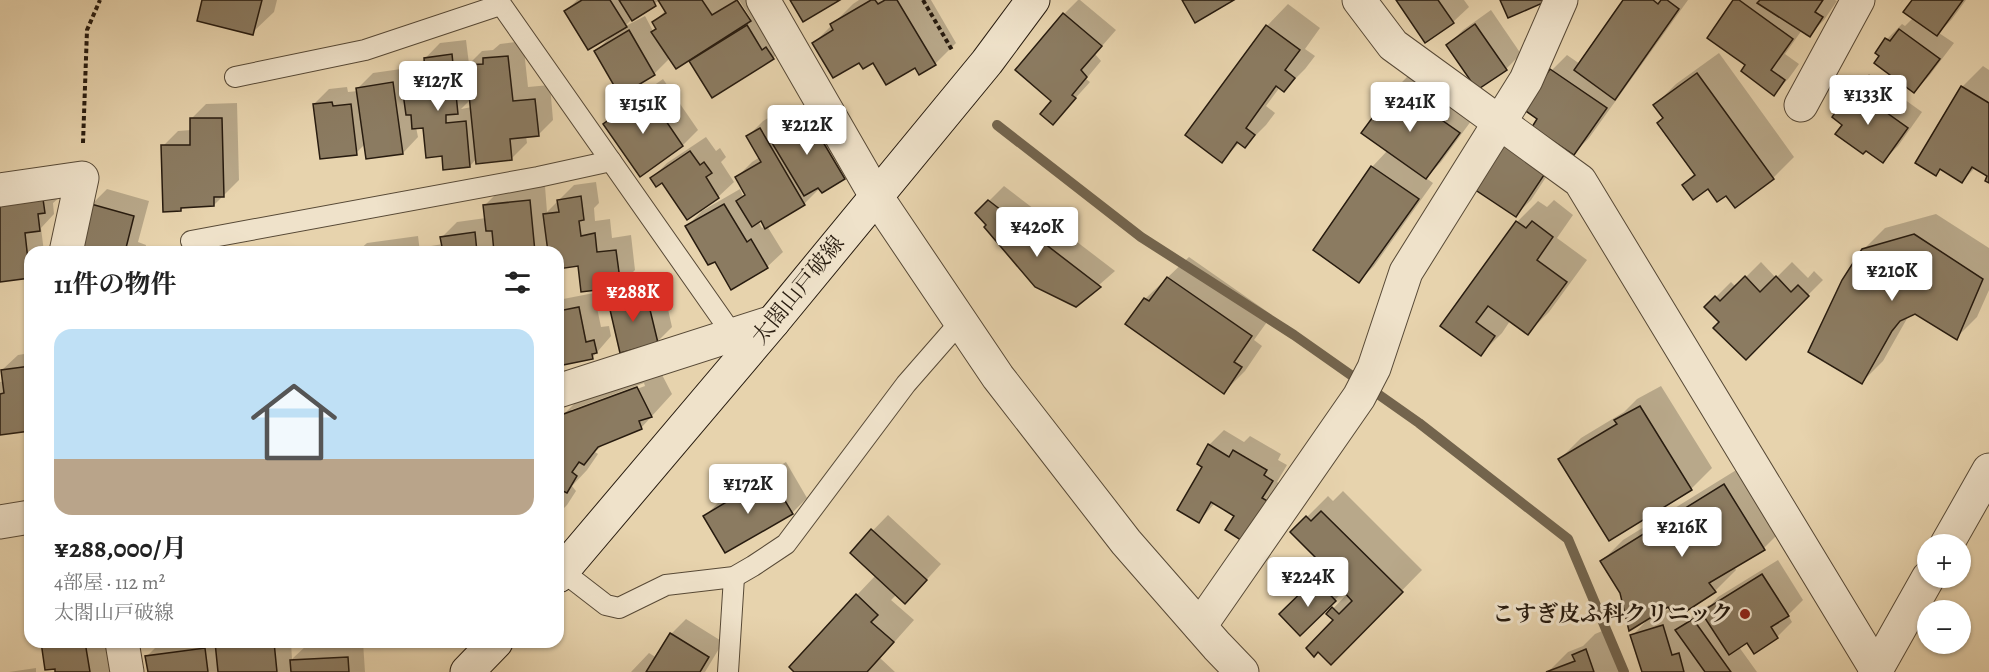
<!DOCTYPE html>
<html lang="ja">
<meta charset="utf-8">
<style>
:root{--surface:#fff;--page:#f6f6f6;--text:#222;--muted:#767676;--accent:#d93025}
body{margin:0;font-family:Alegreya,"Noto Serif JP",serif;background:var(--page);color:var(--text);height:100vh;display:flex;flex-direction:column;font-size:22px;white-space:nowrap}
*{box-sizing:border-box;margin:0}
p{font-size:20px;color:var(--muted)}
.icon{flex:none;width:33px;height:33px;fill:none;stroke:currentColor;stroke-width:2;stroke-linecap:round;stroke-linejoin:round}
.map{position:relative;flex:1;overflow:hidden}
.panel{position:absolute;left:24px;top:246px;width:540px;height:402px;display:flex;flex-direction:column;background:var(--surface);border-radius:18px;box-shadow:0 2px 4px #0004}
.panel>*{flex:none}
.buttons{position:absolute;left:1917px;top:534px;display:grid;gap:12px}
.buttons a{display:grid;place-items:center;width:54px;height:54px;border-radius:50%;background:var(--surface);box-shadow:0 2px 4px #0004;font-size:30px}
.price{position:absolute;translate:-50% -51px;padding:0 14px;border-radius:6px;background:#fff;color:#222;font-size:20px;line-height:39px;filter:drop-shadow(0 2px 3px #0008)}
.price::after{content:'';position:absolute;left:50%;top:36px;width:18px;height:14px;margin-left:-9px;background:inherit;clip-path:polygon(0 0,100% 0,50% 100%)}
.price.current{background:var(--accent);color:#fff}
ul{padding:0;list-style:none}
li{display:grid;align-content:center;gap:12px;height:318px;padding:0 30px}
li span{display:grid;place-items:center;height:186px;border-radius:18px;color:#555}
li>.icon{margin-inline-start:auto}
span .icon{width:108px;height:108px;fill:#fffc;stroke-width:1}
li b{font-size:26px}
h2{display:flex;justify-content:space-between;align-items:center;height:72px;padding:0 30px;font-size:26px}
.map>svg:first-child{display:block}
</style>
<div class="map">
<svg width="1989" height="672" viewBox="0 0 1989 672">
<rect width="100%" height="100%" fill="#e7d3ad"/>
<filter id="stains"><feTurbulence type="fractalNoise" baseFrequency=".00333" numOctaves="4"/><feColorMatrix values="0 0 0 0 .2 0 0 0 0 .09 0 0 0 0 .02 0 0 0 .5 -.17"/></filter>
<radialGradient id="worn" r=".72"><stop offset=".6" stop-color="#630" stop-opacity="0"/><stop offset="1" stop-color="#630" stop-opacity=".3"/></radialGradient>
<g fill="#0003" fill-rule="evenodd">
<polygon points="204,0 277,0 274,12 252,33"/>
<path d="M577 0H735L748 19H751L739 0H762L788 43 773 58 713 96 689 59 670 58 654 74 621 94 596 51 612 35 566 11ZM660 0 666 10 654 22 657 28 653 31 645 16 624 27 633 18Z"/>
<polygon points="859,0 931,0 956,43 935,64 915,66 860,61 814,43 853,4"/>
<polygon points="1078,0 1080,0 1116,30 1095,54 1101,61 1086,79 1090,82 1053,123 1064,14"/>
<polygon points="1398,0 1464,0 1469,7 1453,22 1426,41"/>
<polygon points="1625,0 1688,0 1589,138 1574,153 1539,119 1525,108 1552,70 1567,55 1580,64"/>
<polygon points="1735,0 1835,0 1837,1 1824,20 1809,35 1802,30 1785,54 1799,64 1789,78 1774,94 1747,65"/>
<polygon points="1914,0 1966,0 1952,19 1939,33 1954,43 1929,76 1914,92 1887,39 1902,24 1905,26 1913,18"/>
<polygon points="1288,4 1320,28 1305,49 1315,56 1305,69 1284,90 1280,87 1266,106 1275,113 1266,125 1245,146 1240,142 1222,161 1187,134 1267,26"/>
<polygon points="1491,10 1521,54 1506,69 1448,45 1463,30"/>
<path d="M466 40 469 64 482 51 493 50 500 44 523 41 528 87 550 85 553 120 538 135 526 136 527 143 511 159 477 158 470 166 444 155 424 126 416 127 418 137 403 153 365 144 356 153 314 104 329 89 347 87 348 92 358 91V88L373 73 408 68 409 75 440 43ZM471 99 472 107 461 109Z"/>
<polygon points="1719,53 1794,157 1773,178 1726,194 1708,187 1683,185 1695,173 1664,117 1655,105 1676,84"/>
<polygon points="1983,66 1989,70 1989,175 1976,167 1962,181 1941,168 1936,174 1962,87"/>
<polygon points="1411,73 1474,117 1441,162 1426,178 1433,183 1374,266 1359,281 1372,167 1388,150 1396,88"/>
<polygon points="1869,74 1922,112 1898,146 1883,161 1844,124 1853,89"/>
<polygon points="663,79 698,130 683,145 640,174 605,124 620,109"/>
<polygon points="237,103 239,180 214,205 184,206 180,210 163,146 178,131 191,130 191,119 206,104"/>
<path d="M805 104 859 163 844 178 820 188 804 204 767 226 783 252 767 267 715 260 687 226 702 211 740 189 743 196 746 193 737 177 752 162 760 157 748 136 763 121 775 114 783 127ZM762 219 765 226 762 228 758 221Z"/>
<polygon points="706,137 716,151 720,148 726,157 721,162 734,182 718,197 687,218 663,181 652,178 667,163"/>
<polygon points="1560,156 1531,200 1516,215 1476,188"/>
<polygon points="596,182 599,203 594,208 595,221 610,219 612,238 631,235 635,270 620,285 580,265 558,267 558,252 425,252 431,246 443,244 442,237 457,222 486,218 485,205 500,190 545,186 547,212 574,185"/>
<polygon points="1004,186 1115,271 1076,305 977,213"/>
<polygon points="107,189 149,201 138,242 146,245 145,252 80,252 92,204"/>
<polygon points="0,192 60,197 53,203 54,214 41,228 44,252 30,252 30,276 0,280"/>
<polygon points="1554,200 1573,215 1557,238 1587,260 1549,312 1528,333 1510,321 1502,333 1481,354 1442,326 1517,222 1538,201 1547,207"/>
<polygon points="1936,214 1989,248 1989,290 1977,317 1956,338 1915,312 1909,315 1883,361 1862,382 1863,250 1885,228"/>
<polygon points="418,236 420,252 357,252 367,243"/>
<polygon points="328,249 329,252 308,252"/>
<polygon points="1189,257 1272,315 1254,340 1262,346 1245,371 1224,392 1145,299"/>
<polygon points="1761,262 1776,278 1792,262 1808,278 1814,271 1823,280 1746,357 1721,322 1706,307 1731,282 1736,287"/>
<polygon points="661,278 672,327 657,342 610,302 625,287"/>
<polygon points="594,293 601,327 609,326 611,336 592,358 558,360 558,300"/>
<polygon points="30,353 30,430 0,434 0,382 4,381 2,370 18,355"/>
<path d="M658 367 672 394 641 428 606 442 595 452 598 454 587 470 572 486 576 491 567 505 558 514V422L562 416 584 394ZM644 383 645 386 571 413V410Z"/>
<polygon points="1661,386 1712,468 1691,489 1609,539 1560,459 1581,438 1624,412 1637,399"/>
<polygon points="1224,430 1244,442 1250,436 1281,454 1278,460 1287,465 1277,482 1285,487 1262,527 1236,515 1215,503 1199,521 1204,466 1209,445"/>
<polygon points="786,462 807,498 792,513 705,516 720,501"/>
<path d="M1746 464 1785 527 1764 548 1734 566 1736 570 1715 591 1685 610 1688 619 1709 605 1710 606 1718 597 1778 560 1803 600 1788 615 1792 622 1777 637 1748 641 1739 647 1757 672H1643L1632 636 1650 617 1622 592 1602 561 1623 540ZM1668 605 1671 609 1655 614Z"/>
<polygon points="1343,491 1422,570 1331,663 1335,620 1328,614 1347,594 1344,591 1300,634 1281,614 1328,568 1292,532 1328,496 1333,501"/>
<polygon points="888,515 941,564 920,587 897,594 891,600 914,620 880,658 895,672 796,672 857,595 876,575 852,552"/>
<polygon points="686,619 723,642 705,672 631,672 649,653 657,658 671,634"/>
<polygon points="1607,629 1622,672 1548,672 1568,652 1583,646 1595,634"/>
<polygon points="42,642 109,642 114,672 57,672"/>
<polygon points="161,642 291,642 292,659 307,645 363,642 365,672 149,672 147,656"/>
<polygon points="36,668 36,672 9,672"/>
</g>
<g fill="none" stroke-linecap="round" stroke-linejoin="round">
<polyline stroke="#73644d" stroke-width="10" points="997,125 1141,237 1294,335 1419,423 1568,539 1624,672"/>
</g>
<g fill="#8b7b61" stroke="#271b0f" stroke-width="1.5">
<polygon points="202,0 262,0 253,35 197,21"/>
<polygon points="582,0 610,0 627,27 588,50 564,11"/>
<polygon points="619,0 653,0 656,6 632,21"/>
<polygon points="658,0 702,0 712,15 737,0 751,21 676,69 651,32 656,29 652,22 666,13"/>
<polygon points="790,0 840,0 803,22"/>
<polygon points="871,0 875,0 878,4 885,0 897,0 936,65 919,75 915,68 886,85 873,63 863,69 859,63 833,78 812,43 833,30 830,24"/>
<polygon points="1182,0 1234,0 1195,23"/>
<polygon points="1396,0 1438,0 1454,23 1425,43"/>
<polygon points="1500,0 1544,0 1545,2 1508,18"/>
<polygon points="1623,0 1653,0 1658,4 1661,0 1667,0 1679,9 1615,100 1574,70"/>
<polygon points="1733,0 1739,0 1793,39 1771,70 1785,80 1774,96 1741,71 1745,65 1707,38"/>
<polygon points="1760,0 1823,0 1815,12 1823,17 1810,37 1757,3"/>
<polygon points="1912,0 1963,0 1937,36 1903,12"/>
<polygon points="1063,13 1102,46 1081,70 1087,77 1072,95 1076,98 1053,125 1040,114 1051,101 1015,70"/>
<polygon points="1475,24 1507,70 1477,90 1446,45"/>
<polygon points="747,25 762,50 766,47 774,59 712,98 689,61"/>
<polygon points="1266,25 1300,50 1285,70 1295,78 1284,92 1276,86 1246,128 1255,135 1245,148 1237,142 1222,163 1185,135"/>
<polygon points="1899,29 1940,59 1914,93 1874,63 1879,56 1875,53 1885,38 1890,41"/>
<polygon points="629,30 655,75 620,96 594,51"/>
<polygon points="452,54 458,114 446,115 446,123 466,121 470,167 443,170 442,156 426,158 423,128 412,129 411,115 406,115 403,93 409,92 407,74 425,72 424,58"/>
<polygon points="508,56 513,101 535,99 539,136 510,139 512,160 476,164 466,65 483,64 483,58"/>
<polygon points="1550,69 1607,108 1574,155 1532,127 1537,119 1523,109"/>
<polygon points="1697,73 1774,179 1735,208 1726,196 1717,202 1708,189 1693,200 1682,185 1695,175 1657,123 1663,118 1653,105"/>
<polygon points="393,82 403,154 366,159 356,88"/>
<polygon points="1961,86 1989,103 1989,183 1985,181 1987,176 1972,167 1962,183 1940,169 1936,176 1915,163"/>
<polygon points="1395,87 1460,133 1426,179 1361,133"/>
<polygon points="1852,88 1908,128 1883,163 1866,151 1863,154 1835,134 1842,125 1832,117"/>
<polygon points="647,93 683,146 640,177 603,124"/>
<polygon points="332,102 333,106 351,104 357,155 320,159 313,104"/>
<polygon points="804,110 845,179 822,193 818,188 804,196 769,138 791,125 788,119"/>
<polygon points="190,118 222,118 224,197 214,197 214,206 181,208 181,211 163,212 161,145 190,145"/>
<polygon points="760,128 805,205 765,229 761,221 752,227 736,201 745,195 735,177 761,162 746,136"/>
<polygon points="1504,145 1546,172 1516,217 1474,189"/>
<polygon points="690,151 700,165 704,162 712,173 706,177 719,198 687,220 662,183 656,187 650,178"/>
<polygon points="1371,166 1419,199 1359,283 1313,250"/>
<polygon points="581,196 584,220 579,221 581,236 595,233 597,252 616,250 621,287 581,292 578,266 558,269 558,252 548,252 543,214 559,212 557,200"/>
<polygon points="43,199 45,213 38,214 40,231 25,233 30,278 0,282 0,204"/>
<polygon points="530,200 535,252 494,252 492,231 486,231 483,205"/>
<polygon points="988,200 1101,287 1076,307 1035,287 984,227 986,225 975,213"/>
<polygon points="91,204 134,216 125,252 78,252"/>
<polygon points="724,204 747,242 751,239 768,268 731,290 715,262 708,265 685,226"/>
<polygon points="1516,221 1526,228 1532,221 1553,237 1537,260 1567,282 1528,335 1488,306 1476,322 1495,336 1481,356 1440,326"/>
<polygon points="475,232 477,252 443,252 440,237"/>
<polygon points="1914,234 1983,279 1957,340 1915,314 1900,321 1892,331 1862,384 1808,352 1842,280 1862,249"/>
<polygon points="1745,276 1760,292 1776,276 1791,292 1798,285 1809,296 1746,360 1713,328 1719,322 1704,307 1715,296 1720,301"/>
<polygon points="1167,277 1252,336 1234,362 1242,367 1224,394 1125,324 1144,298 1149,301"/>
<polygon points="646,293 658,343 620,353 608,301"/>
<polygon points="579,307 586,342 594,340 597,353 592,354 593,359 558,366 558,311"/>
<polygon points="30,366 30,431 0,435 0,394 4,393 1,370"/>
<polygon points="637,387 652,417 639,421 642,429 598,447 584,465 579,462 572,472 577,476 567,493 563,491 558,498 558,419 561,415"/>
<polygon points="1640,406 1692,490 1609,541 1558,459 1617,424 1614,420"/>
<polygon points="1208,444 1229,457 1233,450 1267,470 1264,475 1273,481 1262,498 1271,503 1247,544 1225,530 1234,516 1211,502 1199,523 1177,510 1202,467 1197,464"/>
<polygon points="770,476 793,514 725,553 703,516"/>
<polygon points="1724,484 1765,550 1709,583 1716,592 1676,618 1668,607 1629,631 1620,593 1600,561"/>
<polygon points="1321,511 1403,592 1331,665 1318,652 1314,657 1306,648 1333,620 1326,614 1332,607 1339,614 1352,601 1344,592 1347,589 1290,532 1306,516 1311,521"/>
<polygon points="871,529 927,580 905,604 850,553"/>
<polygon points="1762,574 1789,616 1771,627 1778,638 1754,654 1747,643 1729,655 1701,612"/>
<polygon points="1315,579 1336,601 1300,636 1279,614"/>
<polygon points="856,594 878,615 871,622 894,642 867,672 794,672 789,667"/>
<polygon points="1693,619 1731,672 1705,672 1675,630"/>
<polygon points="1663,625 1672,655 1679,653 1684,672 1642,672 1630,635"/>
<polygon points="670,633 709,657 700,672 646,672"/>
<polygon points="41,642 85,642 90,672 55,672 55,669 45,670"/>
<polygon points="215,642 274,642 277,672 218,672"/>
<polygon points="205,648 208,672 148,672 145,656"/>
<polygon points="1586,649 1594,672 1546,672 1575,661 1572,655"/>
<polygon points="348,657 349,672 291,672 290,660"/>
</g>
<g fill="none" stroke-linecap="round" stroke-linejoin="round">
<g stroke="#574936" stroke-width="22">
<g id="service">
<polyline points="498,0 733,335"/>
<polyline points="235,77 365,50 500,5"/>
<polyline points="191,241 538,177 611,161"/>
<polyline points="562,571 606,605 619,608 666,585 734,577 753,566 786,544 906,384 961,321"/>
<polyline points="728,672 734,577"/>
</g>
</g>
<g stroke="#574936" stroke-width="35">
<g id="minor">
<polyline points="763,0 876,196"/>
<polyline points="1359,0 1393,45 1580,181 1876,669"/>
<polyline points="1801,105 1858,0"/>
<polyline points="0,190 82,178 66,252"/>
<polyline points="558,391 773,322"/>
<polyline points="0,522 30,517"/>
<polyline points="1200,626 1359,397 1374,368 1406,272 1526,80 1561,0"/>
<polyline points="122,642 127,672"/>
</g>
</g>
<g stroke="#574936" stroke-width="35">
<g id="tertiary">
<polyline points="876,196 998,377 1126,542 1217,646 1242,672"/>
<polyline points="1947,544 1989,470"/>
<polyline points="1875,672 1928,578"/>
</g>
</g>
<g stroke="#271b0f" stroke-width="35">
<g id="secondary">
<polyline points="558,576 773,322 987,62 1033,0"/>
<polyline points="467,672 496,642"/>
</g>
</g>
<g stroke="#271b0f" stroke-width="4" stroke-dasharray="4.5 3" stroke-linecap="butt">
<polyline points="923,0 952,50"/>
<polyline points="83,143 87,30 100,0"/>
</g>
<use href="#service" stroke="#efe2ca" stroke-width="20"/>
<use href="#minor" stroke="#efe2ca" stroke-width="33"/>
<use href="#tertiary" stroke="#efe2ca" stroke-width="33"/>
<use href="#secondary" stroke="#efe2ca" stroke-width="33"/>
</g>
<circle fill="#8f2418" stroke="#efe2ca" stroke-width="2" cx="1745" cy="614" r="6"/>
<g text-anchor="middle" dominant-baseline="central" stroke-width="6" stroke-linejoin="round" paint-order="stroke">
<g font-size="22" fill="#271b0f" stroke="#efe2ca">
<text transform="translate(798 290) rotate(-51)">太閤山戸破線</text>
</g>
<g font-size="22" font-weight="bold" fill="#271b0f" stroke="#efe2ca" text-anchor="end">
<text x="1733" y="614">こすぎ皮ふ科クリニック</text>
</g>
</g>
<rect width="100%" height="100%" filter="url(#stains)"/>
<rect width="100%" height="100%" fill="url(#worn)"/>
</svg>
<div class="buttons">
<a>+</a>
<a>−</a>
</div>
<b class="price" style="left:438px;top:112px">¥127K</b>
<b class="price" style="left:1868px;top:126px">¥133K</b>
<b class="price" style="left:1410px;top:133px">¥241K</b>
<b class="price" style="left:643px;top:135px">¥151K</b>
<b class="price" style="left:807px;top:156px">¥212K</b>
<b class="price" style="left:1037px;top:258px">¥420K</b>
<b class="price" style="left:1892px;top:302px">¥210K</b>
<b class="price current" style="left:633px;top:323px">¥288K</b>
<b class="price" style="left:748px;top:515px">¥172K</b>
<b class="price" style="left:1682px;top:558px">¥216K</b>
<b class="price" style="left:1308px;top:608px">¥224K</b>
<section class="panel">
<h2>11件の物件<svg class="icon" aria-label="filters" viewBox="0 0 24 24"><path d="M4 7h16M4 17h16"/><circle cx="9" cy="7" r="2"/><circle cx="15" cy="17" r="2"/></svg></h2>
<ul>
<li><span style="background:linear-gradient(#bfe0f5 70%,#b9a48a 0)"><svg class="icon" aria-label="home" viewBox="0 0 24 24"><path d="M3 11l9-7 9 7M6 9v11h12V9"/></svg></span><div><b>¥288,000/月</b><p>4部屋 · 112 m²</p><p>太閤山戸破線</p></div></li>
</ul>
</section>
</div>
